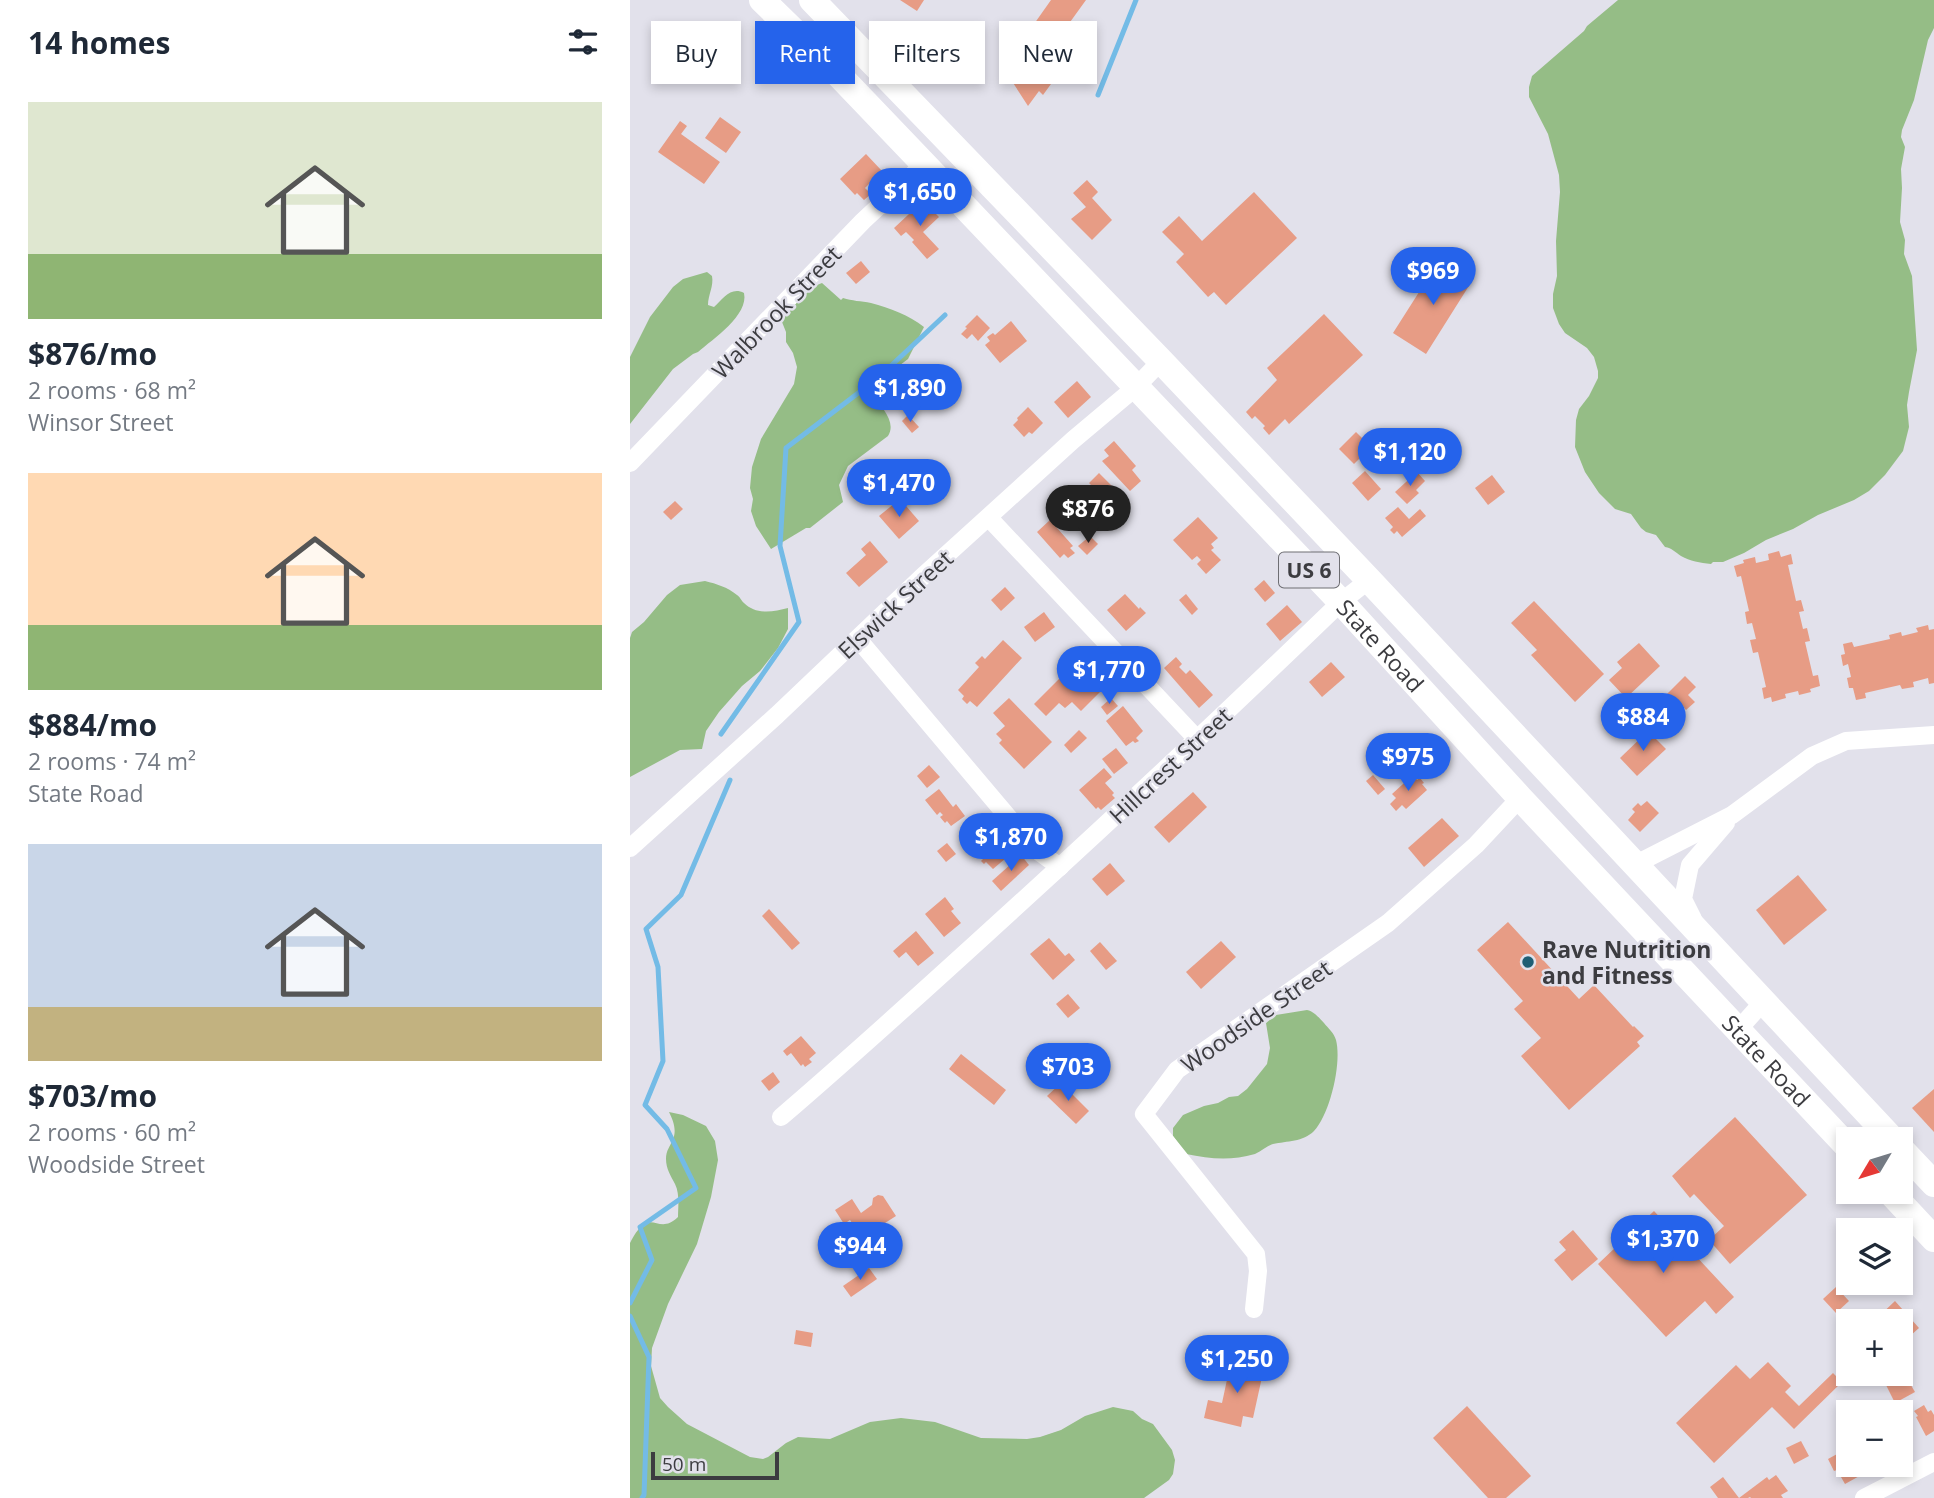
<!DOCTYPE html>
<meta charset="utf-8">
<style>
:root{--surface:#fff;--page:#f2f2f3;--text:#1f2937;--muted:#747a83;--accent:#2563eb}
body{margin:0;font-family:"Open Sans",sans-serif;background:var(--page);color:var(--text);height:100vh;display:flex;flex-direction:column;font-size:26px;white-space:nowrap}
*{box-sizing:border-box;margin:0}
p{font-size:23px;color:var(--muted)}
.icon{flex:none;width:38px;height:38px;fill:none;stroke:currentColor;stroke-width:2;stroke-linecap:round;stroke-linejoin:round}
.map{position:relative;flex:1;overflow:hidden}
.sheet{display:flex;flex-direction:column;background:var(--surface);width:630px}
.sheet>*{flex:none}
.hud{position:absolute;left:21px;top:21px;width:665px;height:63px;display:flex;gap:14px}
.needle{width:46px;rotate:232deg}
.buttons{position:absolute;left:1206px;top:1127px;display:grid;gap:14px}
.buttons a{display:grid;place-items:center;width:77px;height:77px;border-radius:0px;background:var(--surface);box-shadow:0 4px 10px #0003;font-size:35px}
.scale{position:absolute;left:21px;bottom:18px;width:128px;box-sizing:border-box;padding-left:7px;border:4px solid #3c3c40;border-top:0;font-size:19px;line-height:24px;white-space:nowrap;color:#3c3c40;-webkit-text-stroke:5px #e2e1eb;paint-order:stroke}
.price{position:absolute;translate:-50% -60px;padding:0 16px;border-radius:24px;background:var(--accent);color:#fff;font-size:23px;line-height:46px;filter:drop-shadow(0 2px 4px #0008)}
.price::after{content:'';position:absolute;left:50%;top:42px;width:21px;height:16px;margin-left:-10px;background:inherit;clip-path:polygon(0 0,100% 0,50% 100%)}
.price.on{background:#222;color:#fff}
ul{padding:0;list-style:none}
li{display:grid;align-content:center;gap:14px;height:371px;padding:0 28px}
li span{display:grid;place-items:center;height:217px;border-radius:0px;color:#555}
li>.icon{margin-inline-start:auto}
span .icon{width:126px;height:126px;fill:#fffc;stroke-width:1}
li b{font-size:30px}
h2{display:flex;justify-content:space-between;align-items:center;height:84px;padding:0 28px;font-size:30px}
.pill{padding:0 24px;border-radius:0px;background:var(--surface);box-shadow:0 4px 10px #0003;font-size:24px;line-height:63px}
.pill.on{background:var(--accent);color:#fff}
main{display:flex;flex:1;min-height:0}
.map>svg:first-child{display:block}
</style>
<main>
<section class="sheet">
<h2>14 homes<svg class="icon" aria-label="filters" viewBox="0 0 24 24"><path d="M4 7h16M4 17h16"/><circle cx="9" cy="7" r="2"/><circle cx="15" cy="17" r="2"/></svg></h2>
<ul>
<li><span style="background:linear-gradient(#dfe7d0 70%,#8fb573 0)"><svg class="icon" aria-label="home" viewBox="0 0 24 24"><path d="M3 11l9-7 9 7M6 9v11h12V9"/></svg></span><div><b>$876/mo</b><p>2 rooms · 68 m²</p><p>Winsor Street</p></div></li>
<li><span style="background:linear-gradient(#ffd9b3 70%,#8fb573 0)"><svg class="icon" aria-label="home" viewBox="0 0 24 24"><path d="M3 11l9-7 9 7M6 9v11h12V9"/></svg></span><div><b>$884/mo</b><p>2 rooms · 74 m²</p><p>State Road</p></div></li>
<li><span style="background:linear-gradient(#c9d6e8 75%,#c2b280 0)"><svg class="icon" aria-label="home" viewBox="0 0 24 24"><path d="M3 11l9-7 9 7M6 9v11h12V9"/></svg></span><div><b>$703/mo</b><p>2 rooms · 60 m²</p><p>Woodside Street</p></div></li>
</ul>
</section>
<div class="map">
<svg width="1304" height="1498" viewBox="0 0 1304 1498">
<rect width="100%" height="100%" fill="#e2e1eb"/>
<g fill="#95bd86">
<path d="M988 0H1304V28L1298 40 1284 100 1272 130 1271 137 1275 147 1271 169 1272 188 1270 222 1275 240 1274 254 1282 276 1287 350 1279 392 1277 405 1279 427 1273 451 1255 475 1239 491 1224 500 1188 515 1163 529 1136 540 1114 553 1093 562H1083L1081 564C1070 563 1060 561 1051 556 1045 552 1042 548 1035 547L1026 535 1016 532 1011 528 1001 514 985 509 969 493 955 472 945 447 946 420 949 409 959 396 968 378V371L964 357 957 348 935 333 929 324 923 308V294L927 276 926 241 930 192 929 175 918 134 899 97V87L902 76 954 31 957 26Z"/>
<path d="M77 272 82 276C84 286 78 295 78 305L84 307C93 299 101 286 114 293 119 315 83 339 68 352L63 354 43 369 0 424V357L20 317 43 287 53 279Z"/>
<path d="M192 283 211 300 213 298C222 301 231 301 241 303 260 308 279 315 294 327L278 359 253 378 242 395C251 406 267 422 258 436L218 466 209 485 213 502 180 528H176L141 549 126 526 121 511 123 499 120 488 122 467 131 439 164 384 167 367 163 353 156 342V332L152 322C158 310 179 287 192 283Z"/>
<path d="M75 581C87 584 97 587 107 595 111 598 110 599 114 603 126 615 143 612 158 608V629L148 648 130 671 112 686 89 712 76 731 72 749 50 750 0 777V638L2 632 14 622 37 595 50 585Z"/>
<path d="M677 1010C685 1012 688 1017 694 1023 698 1028 704 1033 706 1040 712 1063 700 1114 684 1131 673 1142 657 1141 643 1144 637 1146 632 1151 625 1154 601 1161 580 1159 556 1154L543 1136V1128L553 1115 574 1106 588 1103 599 1097 608 1096 617 1089 637 1064 640 1048 636 1023 646 1015Z"/>
<path d="M39 1112 53 1115 76 1126 85 1141 88 1160 81 1197 67 1244 38 1304 22 1348 21 1366 30 1398 38 1407 57 1424 120 1457 133 1459 138 1457 156 1443 168 1437 200 1439 240 1422 271 1418 305 1422 351 1438 397 1439 410 1437 431 1430 455 1416 483 1407 503 1411 512 1419 523 1424 542 1450 545 1460 543 1474 539 1480 514 1498H0V1243C21 1202 26 1238 48 1217 48 1207 50 1194 45 1184 41 1176 36 1169 36 1159 36 1150 40 1147 43 1139 47 1130 43 1120 39 1112Z"/>
</g>
<g fill="none" stroke-linecap="round" stroke-linejoin="round">
<g stroke="#73bbe6" stroke-width="5">
<polyline points="468,95 506,0"/>
<polyline points="91,734 169,622 150,546 156,448 248,378 315,315"/>
<polyline points="0,1303 22,1260 10,1227 66,1188 37,1129 15,1105 33,1061 28,967 16,929 51,895 100,780"/>
<polyline points="0,1316 19,1357 14,1495 12,1498"/>
</g>
</g>
<g fill="#e79c85">
<polygon points="270,0 294,0 287,11"/>
<polygon points="421,0 456,0 430,36 425,32 411,52 427,64 415,81 421,84 413,95 409,91 398,106 378,75 369,68 394,32 397,34"/>
<polygon points="103,63 110,70 101,80 94,73"/>
<polygon points="90,117 111,132 96,153 75,138"/>
<polygon points="50,121 57,126 51,134 90,162 74,184 28,152"/>
<polygon points="236,154 252,171 235,188 241,194 234,200 227,193 225,195 210,179"/>
<polygon points="457,180 468,192 462,198 482,220 462,240 441,219 456,207 443,193"/>
<polygon points="624,192 667,238 596,305 584,292 578,297 546,262 554,254 532,232 549,216 572,241"/>
<polygon points="293,201 309,217 293,232 309,249 297,259 282,242 284,240 276,232 271,236 264,228"/>
<polygon points="231,261 240,272 226,284 216,273"/>
<polygon points="813,262 842,281 796,354 763,333 805,267 809,269"/>
<polygon points="694,314 733,355 659,424 655,419 639,435 633,428 635,426 625,416 622,419 616,412 647,380 637,368"/>
<polygon points="347,315 360,328 348,341 342,334 337,339 331,334 337,328 335,327"/>
<polygon points="381,321 397,341 370,363 355,345 360,341 357,337 363,333 365,335"/>
<polygon points="447,381 461,397 438,418 424,402"/>
<polygon points="398,407 413,423 402,434 399,432 394,437 383,425 388,420 387,418"/>
<polygon points="278,415 289,427 282,433 272,421"/>
<polygon points="726,432 741,447 724,464 709,449"/>
<polygon points="484,441 506,466 502,470 511,481 500,491 472,461 479,456 474,450"/>
<polygon points="735,471 751,489 738,501 722,483"/>
<polygon points="787,472 795,481 786,490 789,493 777,504 765,492"/>
<polygon points="469,473 483,487 477,492 479,494 476,497 474,495 472,496 459,483"/>
<polygon points="862,475 875,492 858,505 845,488"/>
<polygon points="443,489 468,518 458,527 453,521 449,525 429,502"/>
<polygon points="270,499 289,521 269,539 249,516"/>
<polygon points="45,501 53,509 41,520 33,512"/>
<polygon points="768,507 779,519 790,509 796,516 772,537 767,531 764,534 760,530 763,527 755,518"/>
<polygon points="568,517 588,538 581,544 584,548 581,550 591,560 576,574 567,564 571,560 567,556 562,560 543,540"/>
<polygon points="420,520 443,546 440,548 445,553 438,558 434,554 430,558 407,532"/>
<polygon points="460,536 468,544 457,555 448,546"/>
<polygon points="240,541 258,562 229,587 216,573 236,555 231,549"/>
<polygon points="1149,551 1151,557 1161,554 1163,564 1158,565 1166,601 1171,600 1174,611 1169,612 1173,629 1177,628 1180,641 1175,642 1183,676 1188,675 1190,686 1180,689 1181,692 1169,695 1168,691 1155,694 1156,698 1142,702 1141,697 1134,699 1132,688 1136,687 1128,652 1123,653 1120,640 1126,639 1122,623 1117,624 1115,612 1119,611 1111,576 1107,577 1104,566 1114,563 1113,560 1125,557 1126,563 1139,560 1138,554"/>
<polygon points="634,580 645,593 635,602 624,589"/>
<polygon points="375,587 385,598 371,611 361,600"/>
<polygon points="495,594 509,609 510,607 516,613 496,631 477,610"/>
<polygon points="556,594 568,609 562,615 549,600"/>
<polygon points="904,601 974,674 945,702 901,655 907,650 881,623"/>
<polygon points="657,605 672,622 650,641 636,624"/>
<polygon points="414,612 425,627 405,642 394,627"/>
<polygon points="1298,625 1299,630 1304,629 1304,683 1299,684 1298,678 1283,682 1284,687 1272,689 1270,685 1235,693 1236,698 1226,700 1223,688 1219,688 1217,678 1221,677 1218,664 1213,666 1211,655 1215,654 1213,644 1222,642 1224,647 1260,639 1259,635 1271,632 1272,636 1288,632 1286,628"/>
<polygon points="373,640 392,658 347,707 340,701 337,704 332,699 334,696 328,690 349,667 345,663 352,656 355,659"/>
<polygon points="1009,643 1030,666 996,698 979,680 992,668 987,662"/>
<polygon points="546,657 552,664 549,667 556,674 560,670 583,695 569,708 534,668"/>
<polygon points="701,662 715,677 692,697 679,682"/>
<polygon points="443,665 470,692 451,711 442,702 435,708 429,703 416,716 404,704"/>
<polygon points="1055,676 1066,687 1058,695 1065,702 1056,710 1053,706 1047,711 1046,709 1043,711 1037,705 1040,702 1034,697"/>
<polygon points="379,698 422,742 394,769 369,743 372,740 366,734 375,726 363,713"/>
<polygon points="481,698 488,706 477,715 471,707"/>
<polygon points="493,706 513,731 506,738 509,741 505,743 503,741 496,746 476,721"/>
<polygon points="449,730 457,738 441,753 434,745"/>
<polygon points="1018,731 1036,749 1007,776 990,758"/>
<polygon points="486,748 498,763 484,774 472,759"/>
<polygon points="299,765 310,777 297,788 287,776"/>
<polygon points="474,768 482,777 475,783 484,793 482,795 485,798 471,810 468,807 466,809 449,790"/>
<polygon points="743,775 755,789 748,795 736,781"/>
<polygon points="783,775 787,780 790,778 794,783 792,784 797,790 776,809 772,805 766,811 760,804 766,798 762,794"/>
<polygon points="309,789 323,807 326,804 335,816 321,826 317,821 315,823 310,817 313,815 310,812 307,815 295,800"/>
<polygon points="563,792 577,807 539,843 524,827"/>
<polygon points="1017,801 1029,813 1010,832 998,820 1005,812 1002,809 1008,803 1011,806"/>
<polygon points="812,818 829,836 794,867 778,848"/>
<polygon points="357,836 367,847 369,845 372,849 369,851 376,858 363,869 356,862 354,864 351,861 353,859 344,848"/>
<polygon points="317,843 326,854 316,862 307,851"/>
<polygon points="391,855 399,865 371,891 362,881"/>
<polygon points="480,863 495,881 477,896 462,879"/>
<polygon points="1168,875 1197,910 1154,945 1126,910"/>
<polygon points="315,897 324,909 321,911 331,923 314,937 295,914"/>
<polygon points="139,909 170,943 162,950 132,916"/>
<polygon points="878,922 949,999 964,985 1003,1027 1004,1026 1014,1036 1007,1042 1010,1046 939,1110 891,1056 911,1038 884,1009 893,1001 847,950"/>
<polygon points="286,931 304,953 288,966 276,952 269,958 263,951"/>
<polygon points="419,938 435,956 439,953 445,960 423,980 400,954"/>
<polygon points="591,941 606,957 571,989 556,972"/>
<polygon points="470,942 487,961 476,970 460,951"/>
<polygon points="438,994 450,1008 438,1018 426,1004"/>
<polygon points="171,1036 186,1053 179,1059 182,1062 175,1067 173,1064 171,1066 161,1053 157,1056 153,1051"/>
<polygon points="331,1054 376,1090 364,1105 319,1069"/>
<polygon points="143,1072 150,1082 139,1091 131,1081"/>
<polygon points="431,1083 459,1111 446,1124 417,1096"/>
<polygon points="1304,1089 1304,1132 1282,1108"/>
<polygon points="1105,1117 1177,1195 1100,1264 1079,1240 1094,1226 1064,1194 1060,1198 1042,1176"/>
<polygon points="248,1195 253,1196 266,1216 255,1223 259,1228 236,1243 220,1220 214,1224 205,1210 222,1199 231,1213 242,1205 243,1198"/>
<polygon points="1024,1211 1104,1297 1086,1314 1075,1301 1036,1337 968,1264"/>
<polygon points="943,1230 968,1259 942,1281 924,1260 936,1250 929,1242"/>
<polygon points="239,1268 247,1279 221,1297 213,1286"/>
<polygon points="1206,1287 1219,1301 1206,1313 1193,1299"/>
<polygon points="1265,1301 1289,1328 1270,1345 1270,1321 1244,1321"/>
<polygon points="166,1330 183,1333 181,1347 164,1344"/>
<polygon points="601,1361 634,1368 623,1418 613,1416 611,1427 574,1418 578,1400 592,1403"/>
<polygon points="1138,1362 1161,1386 1155,1392 1169,1406 1203,1373 1212,1382 1164,1429 1142,1407 1084,1463 1046,1423 1106,1365 1120,1379"/>
<polygon points="1275,1375 1285,1392 1265,1403 1256,1385"/>
<polygon points="1294,1405 1298,1412 1301,1410 1304,1415 1304,1431 1296,1436 1286,1417 1288,1416 1284,1411"/>
<polygon points="837,1406 901,1476 876,1498 858,1498 803,1438"/>
<polygon points="1171,1441 1179,1456 1164,1464 1156,1448"/>
<polygon points="1218,1448 1218,1465 1239,1465 1240,1467 1232,1472 1233,1474 1215,1484 1207,1470 1204,1471 1198,1459"/>
<polygon points="1146,1475 1158,1491 1151,1495 1153,1498 1121,1498 1120,1497 1118,1498 1088,1498 1080,1487 1093,1477 1109,1498 1137,1477 1139,1480"/>
</g>
<g fill="none" stroke-linecap="round" stroke-linejoin="round">
<g stroke="#fff" stroke-width="18">
<polyline points="0,463 233,221 294,164"/>
<polyline points="359,518 567,739"/>
<polyline points="228,639 405,849 430,867"/>
<polyline points="0,848 147,715 291,578 443,440 506,387 531,361"/>
<polyline points="1006,864 1102,815 1182,756 1216,741 1304,735"/>
<polyline points="1063,919 1053,899 1060,865 1096,823"/>
<polyline points="1108,1030 1133,1002"/>
<path d="M151 1117C220 1058 287 997 354 936 474 827 593 716 711 602L739 580"/>
<polyline points="624,1309 628,1271 626,1254 514,1114 547,1070 758,923 846,845 890,798"/>
<polyline points="1234,1498 1304,1462"/>
</g>
<g stroke="#fff" stroke-width="26">
<path id="s1" d="M132 0 205 71 294 164 711 602 890 798 1218 1147"/>
<polyline points="182,0 531,361 739,580 1262,1139"/>
<polyline points="1270,1148 1304,1184"/>
<polyline points="1260,1192 1304,1239"/>
</g>
</g>
<circle fill="#1f5e74" stroke="#e2e1eb" stroke-width="2.5" cx="898" cy="962" r="7"/>
<g text-anchor="middle" dominant-baseline="central" stroke-width="5" stroke-linejoin="round" paint-order="stroke">
<rect fill="#e2e1eb" stroke="#6e6e73" stroke-width="2" x="649" y="552.5" width="60" height="35" rx="5"/>
<g font-size="21" font-weight="bold" fill="#3c3c40">
<text x="679" y="570">US 6</text>
</g>
<g font-size="23" fill="#3c3c40" stroke="#e2e1eb">
<text transform="translate(146 312) rotate(-46)">Walbrook Street</text>
<text transform="translate(265 604) rotate(-43)">Elswick Street</text>
<text stroke="none"><textPath href="#s1" startOffset="894">State Road</textPath></text>
<text transform="translate(540 765) rotate(-43)">Hillcrest Street</text>
<text transform="translate(626 1016) rotate(-35)">Woodside Street</text>
<text stroke="none"><textPath href="#s1" startOffset="1461">State Road</textPath></text>
</g>
<g font-size="23" font-weight="bold" fill="#3c3c40" stroke="#e2e1eb" text-anchor="start">
<text x="912" y="949">Rave Nutrition<tspan x="912" dy="26">and Fitness</tspan></text>
</g>
</g>
</svg>
<div class="buttons">
<a><svg class="needle" viewBox="-14 -14 28 28"><path d="M0-13l5 13h-10z" fill="#e53935"/><path d="M0 13l5-13h-10z" fill="#747a83"/></svg></a>
<a><svg class="icon" aria-label="layers" viewBox="0 0 24 24"><path d="M12 4l9 5-9 5-9-5zM3 14l9 5 9-5"/></svg></a>
<a>+</a>
<a>−</a>
</div>
<div class="scale">50 m</div>
<b class="price" style="left:290px;top:228px">$1,650</b>
<b class="price" style="left:803px;top:307px">$969</b>
<b class="price" style="left:280px;top:424px">$1,890</b>
<b class="price" style="left:780px;top:488px">$1,120</b>
<b class="price" style="left:269px;top:519px">$1,470</b>
<b class="price on" style="left:458px;top:545px">$876</b>
<b class="price" style="left:479px;top:706px">$1,770</b>
<b class="price" style="left:1013px;top:753px">$884</b>
<b class="price" style="left:778px;top:793px">$975</b>
<b class="price" style="left:381px;top:873px">$1,870</b>
<b class="price" style="left:438px;top:1103px">$703</b>
<b class="price" style="left:1033px;top:1275px">$1,370</b>
<b class="price" style="left:230px;top:1282px">$944</b>
<b class="price" style="left:607px;top:1395px">$1,250</b>
<div class="hud">
<a class="pill">Buy</a>
<a class="pill on">Rent</a>
<a class="pill">Filters</a>
<a class="pill">New</a>
</div>
</div>
</main>
